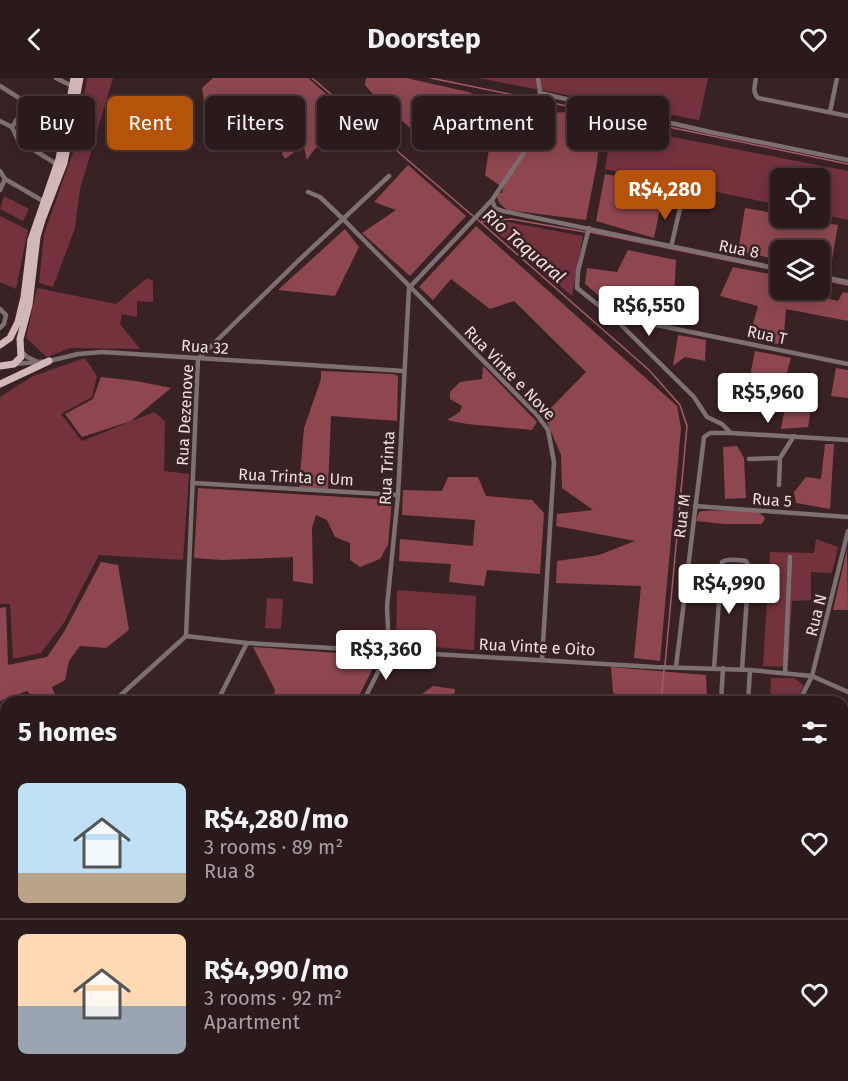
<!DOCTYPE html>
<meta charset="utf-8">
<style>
:root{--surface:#2b1a1b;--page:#332324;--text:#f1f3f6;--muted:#a6a1a3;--line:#47383a;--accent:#b45309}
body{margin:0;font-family:"Fira Sans",sans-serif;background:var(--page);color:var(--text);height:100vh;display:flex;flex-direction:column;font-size:22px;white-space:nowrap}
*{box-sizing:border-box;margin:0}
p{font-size:20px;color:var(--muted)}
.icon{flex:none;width:33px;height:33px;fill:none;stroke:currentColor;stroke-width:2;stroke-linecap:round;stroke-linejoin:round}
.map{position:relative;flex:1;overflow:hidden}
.details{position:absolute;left:0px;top:618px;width:849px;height:386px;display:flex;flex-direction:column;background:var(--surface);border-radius:18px 18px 0 0;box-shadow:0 3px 15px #0003,0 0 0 2px var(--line)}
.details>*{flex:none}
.top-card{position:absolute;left:18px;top:18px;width:813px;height:54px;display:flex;gap:12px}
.tools{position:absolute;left:770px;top:90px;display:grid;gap:12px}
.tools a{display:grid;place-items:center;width:60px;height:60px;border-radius:9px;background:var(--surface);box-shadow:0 3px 15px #0003,0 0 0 2px var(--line);font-size:30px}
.price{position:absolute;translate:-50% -51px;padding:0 14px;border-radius:6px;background:#fff;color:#222;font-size:20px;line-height:39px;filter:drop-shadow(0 2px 3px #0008)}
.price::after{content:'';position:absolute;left:50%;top:36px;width:18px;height:14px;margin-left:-9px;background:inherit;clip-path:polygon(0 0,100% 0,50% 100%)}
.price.active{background:var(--accent);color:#fff}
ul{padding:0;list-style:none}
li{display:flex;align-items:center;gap:18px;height:150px;padding:0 18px}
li+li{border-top:2px solid var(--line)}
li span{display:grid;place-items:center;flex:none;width:168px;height:120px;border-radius:9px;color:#555}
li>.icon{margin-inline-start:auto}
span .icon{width:72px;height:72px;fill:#fffc;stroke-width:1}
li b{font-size:26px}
h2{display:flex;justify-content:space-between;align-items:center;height:72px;padding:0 18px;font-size:26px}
.chip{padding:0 21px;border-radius:9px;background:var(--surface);box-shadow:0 3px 15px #0003,0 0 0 2px var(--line);font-size:21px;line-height:54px}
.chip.active{background:var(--accent);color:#fff}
header{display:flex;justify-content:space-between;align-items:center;height:78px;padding:0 18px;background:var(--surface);font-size:27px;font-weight:700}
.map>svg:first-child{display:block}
</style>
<header><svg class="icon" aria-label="back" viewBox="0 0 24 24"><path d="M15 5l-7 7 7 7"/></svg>Doorstep<svg class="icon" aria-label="heart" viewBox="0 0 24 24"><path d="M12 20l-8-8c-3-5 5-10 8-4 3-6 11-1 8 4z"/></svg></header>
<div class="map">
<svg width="848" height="1003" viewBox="0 0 848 1003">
<rect width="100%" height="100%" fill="#392224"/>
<g fill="#74323d">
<polygon points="87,0 113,0 80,111 75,150 53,209 39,205 44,156 75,69"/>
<polygon points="478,0 708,0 699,42"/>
<polygon points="612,47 848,93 848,142 819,136 819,100 780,100 780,127 605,91"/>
<polygon points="4,118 29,131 23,143 0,131"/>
<polygon points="0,138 28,152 16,211 0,204"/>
<polygon points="508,144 583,158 572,218 488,147"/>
<polygon points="147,200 153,203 153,224 137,223 137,239 122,236 120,246 140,271 70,270 47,279 26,260 37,210 116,226"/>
<polygon points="85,280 97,298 92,319 61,336 82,363 154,334 165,343 164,393 189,396 183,482 99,477 65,543 41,575 13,581 10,526 0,526 0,319 33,298"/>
<polygon points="816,461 838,469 832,495 811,494 811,522 792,523 788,589 763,588 770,474 814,475"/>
<polygon points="397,512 476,518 474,572 396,566"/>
<polygon points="267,520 283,521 281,551 265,550"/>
<polygon points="771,600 794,600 804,608 796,624 770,624"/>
</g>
<g fill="#8e4751">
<path d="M213 0H308L356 42 340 56 341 62C324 61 315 68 307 82L302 60 293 75 285 81 282 76 290 41 287 28 260 19 211 28 204 22 202 10Z"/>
<path d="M366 0H406L469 14 483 21 492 19 527 26 528 39 516 47 549 48 553 42V35C571 32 586 37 601 46L597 85 586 142 508 132C500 127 498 124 495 114L502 115 503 110 485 97 489 71 471 45 453 33 447 43 445 50C438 52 430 58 422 61L372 15 365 7Z"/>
<polygon points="408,87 466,138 410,198 362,155 396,132 374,124"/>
<polygon points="605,96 665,107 654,160 596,143"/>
<polygon points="745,130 780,136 780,140 798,140 838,147 830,193 819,191 819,172 780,172 780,182 738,173"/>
<polygon points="476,148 677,328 681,350 660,583 634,580 641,508 556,505 557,483 599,477 635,463 556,448 557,436 593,432 562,410 561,377 544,337 586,294 514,223 490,231 451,201 433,222 419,209"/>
<polygon points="345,151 359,169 335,218 278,212"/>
<polygon points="628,172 676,182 674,221 630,215 619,234 585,206 587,190 617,194"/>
<polygon points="733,189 780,198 780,212 800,212 800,214 838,223 843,214 848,215 848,243 786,231 783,267 749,261 758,228 720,218"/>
<polygon points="678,257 706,262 705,283 685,279 673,288"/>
<polygon points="755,273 791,280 781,315 748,308"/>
<polygon points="483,288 537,344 532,352 467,346 447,342 460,334 462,328 450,321 450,314 460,304 482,301"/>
<polygon points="836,290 848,292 848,320 831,318"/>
<polygon points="321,293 393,296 398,298 397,343 331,338 328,411 299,410 304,350 321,301"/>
<polygon points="101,299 136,303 171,310 131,343 82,359 65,336 93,321"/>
<polygon points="788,313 813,317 808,349 781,351"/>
<polygon points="825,366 834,366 830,431 796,425 794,414 806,399 821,401"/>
<polygon points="737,368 744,380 746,420 725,421 723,369"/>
<polygon points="448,399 478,399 486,418 532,422 544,435 540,496 487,492 484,508 449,504 451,486 399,483 400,461 473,468 475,442 402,437 403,412 442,413"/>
<polygon points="198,410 392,422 388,467 380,481 360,489 350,482 350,465 335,459 327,442 316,437 312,450 313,506 293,503 293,479 222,482 194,480"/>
<polygon points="728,432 759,434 765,440 762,446 724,446 696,443 699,434 702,433"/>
<polygon points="847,471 848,532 833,532"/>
<polygon points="101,484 118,487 129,552 106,570 80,568 69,583 65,602 52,609 58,624 38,624 27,613 0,623 0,530 6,529 8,587 47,579 64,554"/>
<polygon points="253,569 379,578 356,624 272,624 275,612"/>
<polygon points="611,589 706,597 707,624 621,624 613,614"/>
<polygon points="433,608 455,611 454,624 420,624 422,616"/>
<polygon points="403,619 405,624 368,624 370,620"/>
<polygon points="6,726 6,789 0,786 0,732"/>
<polygon points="6,912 6,960 0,954 0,917"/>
<polygon points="4,970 6,998 25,998 22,1003 6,1003 0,997 0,973"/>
<polygon points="284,998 319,998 322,1003 282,1003"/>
<polygon points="337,998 367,998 364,1003 334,1003"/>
<polygon points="531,998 570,998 574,1003 531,1003"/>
<polygon points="651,998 699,998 696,1003 664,1003"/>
</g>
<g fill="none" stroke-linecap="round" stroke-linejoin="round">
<g stroke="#a65c66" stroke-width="1.5">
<polyline points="312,0 473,138"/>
<polyline points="431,0 848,86"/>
<polyline points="477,141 649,292 680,327 687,348 665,587"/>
<polyline points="480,144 511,141 585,154"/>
<polyline points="590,154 780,193"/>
<polyline points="819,201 848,207"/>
<polyline points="661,624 664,592"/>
<polyline points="280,1003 283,998"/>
<polyline points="534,1003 535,998"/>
</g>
<g stroke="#7d7071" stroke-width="4.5">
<polyline points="56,0 72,8"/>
<path d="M756 0C755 7 752 14 758 20L848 38"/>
<polyline points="0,8 24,23 23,32 12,49"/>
<polyline points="540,15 710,54 848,82"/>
<polyline points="830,34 837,0"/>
<polyline points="0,43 12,49 18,62 58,87"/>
<polyline points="0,93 5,101 43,123"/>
<polyline points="0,112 5,101"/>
<polyline points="308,114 320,119 343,141 537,337 548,352 554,384 542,582"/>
<polyline points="492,122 495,130 503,133 780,191"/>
<polyline points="589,150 578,193 577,210 612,238 694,319 707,339 722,346 731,355"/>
<polyline points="671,169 682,122"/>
<polyline points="819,198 848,204"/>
<polyline points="0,231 6,237 4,246 0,250"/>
<polyline points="612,238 848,286"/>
<polyline points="21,273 27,279 36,283"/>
<polyline points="15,286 49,283 78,276 103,274 404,293"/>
<polyline points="749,381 780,380 794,358"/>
<polyline points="193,405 398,417"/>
<polyline points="779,407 780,380"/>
<polyline points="695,428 848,439"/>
<polyline points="186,558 247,565 655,589 750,592 812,598 848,614"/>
<polyline points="676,589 704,359 710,355 731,355 848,362"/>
<path d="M714 590 722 484C728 480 739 482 746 483L749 489 742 592"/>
<polyline points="785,595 790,479"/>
<polyline points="113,624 186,558 198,281 298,183 389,98"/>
<polyline points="217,624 247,565"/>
<polyline points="363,624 389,572 387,529 398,417 409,210 492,122 523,76 538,28 540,15 538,0"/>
<polyline points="721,624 723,590"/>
<polyline points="748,624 750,592"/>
<polyline points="799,624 812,598 848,453"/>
<polyline points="0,726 6,720"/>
<polyline points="845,779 848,780"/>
<polyline points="843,819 848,822"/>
<polyline points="0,838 6,845"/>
<polyline points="843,864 848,866"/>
<polyline points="843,907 848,909"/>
<polyline points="843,949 848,951"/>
<polyline points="0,960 6,967"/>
<polyline points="222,998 236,1003"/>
<polyline points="762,998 772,1003"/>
<polyline points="29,1003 32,998"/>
<polyline points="170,1003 173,998"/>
<polyline points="198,1003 205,998"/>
<polyline points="465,1003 468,998"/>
<polyline points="519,1003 520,998"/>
<polyline points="603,1003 606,998"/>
<polyline points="703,1003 706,998"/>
</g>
<g stroke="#ad989a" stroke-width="6">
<polyline points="0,793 6,796"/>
<polyline points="389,998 399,1003"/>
</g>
<g stroke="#d2b7b9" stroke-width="7">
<polyline points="0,267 10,260 18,244 24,219 31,162 59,81 74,0"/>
<polyline points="0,288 14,286 21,279 20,261 29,227 37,159 42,142 64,85 80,0"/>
<polyline points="0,306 49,283"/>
</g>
</g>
<g text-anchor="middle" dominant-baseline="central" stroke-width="5" stroke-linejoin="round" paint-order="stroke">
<g font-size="16" fill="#eededf" stroke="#392224">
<text transform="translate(739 171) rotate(11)">Rua 8</text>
<text transform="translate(767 257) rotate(12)">Rua T</text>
<text transform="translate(205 269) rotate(4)">Rua 32</text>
<text transform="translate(510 295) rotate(46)">Rua Vinte e Nove</text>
<text transform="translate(185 337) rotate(-87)">Rua Dezenove</text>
<text transform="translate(387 390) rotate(-87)">Rua Trinta</text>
<text transform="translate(296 399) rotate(3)">Rua Trinta e Um</text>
<text transform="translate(772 422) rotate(4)">Rua 5</text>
<text transform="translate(682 438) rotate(-83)">Rua M</text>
<text transform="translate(816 537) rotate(-76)">Rua N</text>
<text transform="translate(537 569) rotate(3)">Rua Vinte e Oito</text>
</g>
<g font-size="18" font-style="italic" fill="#f4dddf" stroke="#392224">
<text transform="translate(524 168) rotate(41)">Rio Taquaral</text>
</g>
</g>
</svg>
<div class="tools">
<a><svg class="icon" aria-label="locate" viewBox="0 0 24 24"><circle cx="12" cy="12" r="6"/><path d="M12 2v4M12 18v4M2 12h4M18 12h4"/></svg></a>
<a><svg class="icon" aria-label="layers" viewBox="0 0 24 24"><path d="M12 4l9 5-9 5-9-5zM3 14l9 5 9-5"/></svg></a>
</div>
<b class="price active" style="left:665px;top:143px">R$4,280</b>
<b class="price" style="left:649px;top:259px">R$6,550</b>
<b class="price" style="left:768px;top:346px">R$5,960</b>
<b class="price" style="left:729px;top:537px">R$4,990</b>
<b class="price" style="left:386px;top:603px">R$3,360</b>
<div class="top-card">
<a class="chip">Buy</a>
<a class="chip active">Rent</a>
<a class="chip">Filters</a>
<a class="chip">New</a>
<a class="chip">Apartment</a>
<a class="chip">House</a>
</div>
<section class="details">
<h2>5 homes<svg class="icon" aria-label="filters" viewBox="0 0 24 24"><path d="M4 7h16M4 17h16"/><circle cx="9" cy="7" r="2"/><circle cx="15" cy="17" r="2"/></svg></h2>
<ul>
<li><span style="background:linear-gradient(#bfe0f5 75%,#b9a48a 0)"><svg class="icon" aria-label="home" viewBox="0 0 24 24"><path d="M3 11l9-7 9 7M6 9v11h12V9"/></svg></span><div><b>R$4,280/mo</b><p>3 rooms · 89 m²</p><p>Rua 8</p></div><svg class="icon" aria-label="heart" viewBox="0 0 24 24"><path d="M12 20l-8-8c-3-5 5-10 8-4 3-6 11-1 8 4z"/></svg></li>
<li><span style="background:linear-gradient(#ffd9b3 60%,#9aa5b1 0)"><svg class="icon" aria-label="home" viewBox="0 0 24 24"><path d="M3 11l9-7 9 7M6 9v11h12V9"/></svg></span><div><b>R$4,990/mo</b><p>3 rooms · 92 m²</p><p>Apartment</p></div><svg class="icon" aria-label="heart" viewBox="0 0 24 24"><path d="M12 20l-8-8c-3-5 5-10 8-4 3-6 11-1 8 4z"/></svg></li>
</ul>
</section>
</div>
